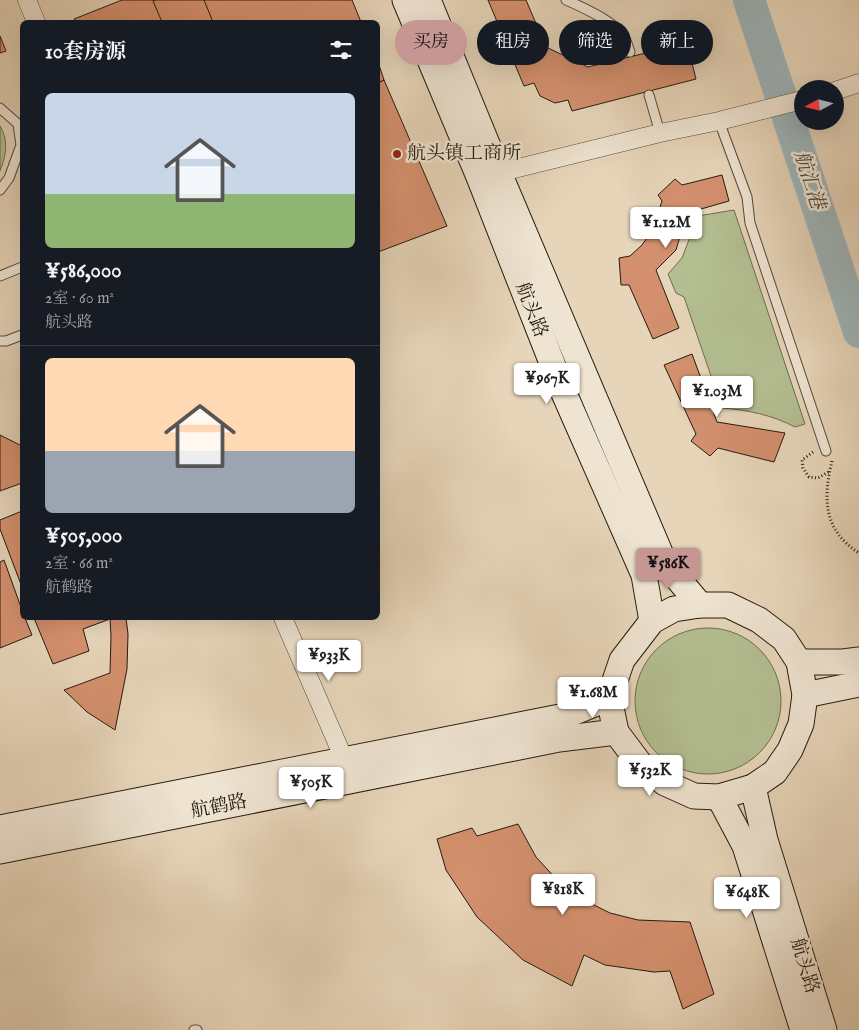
<!DOCTYPE html>
<html lang="zh">
<meta charset="utf-8">
<style>
:root{--surface:#171b24;--page:#242831;--text:#f1f3f6;--muted:#9ea1a6;--line:#363941;--accent:#c59692}
body{margin:0;font-family:"IM FELL English","Noto Serif SC",serif;background:var(--page);color:var(--text);height:100vh;display:flex;flex-direction:column;font-size:19px;white-space:nowrap}
*{box-sizing:border-box;margin:0}
p{font-size:16px;color:var(--muted)}
.icon{flex:none;width:28px;height:28px;fill:none;stroke:currentColor;stroke-width:2;stroke-linecap:round;stroke-linejoin:round}
.map{position:relative;flex:1;overflow:hidden}
.details{position:absolute;left:20px;top:20px;width:360px;height:600px;display:flex;flex-direction:column;background:var(--surface);border-radius:8px;box-shadow:0 5px 20px #0002}
.details>*{flex:none}
.guide{position:absolute;left:395px;top:20px;width:389px;height:45px;display:flex;gap:10px}
.needle{width:32px;rotate:263deg}
.fabs{position:absolute;left:794px;top:80px;display:grid;gap:10px}
.fabs a{display:grid;place-items:center;width:50px;height:50px;border-radius:50%;background:var(--surface);box-shadow:0 5px 20px #0002;font-size:25px}
.price{position:absolute;translate:-50% -42px;padding:0 11px;border-radius:5px;background:#fff;color:#222;font-size:16px;line-height:32px;filter:drop-shadow(0 1px 2px #0008)}
.price::after{content:'';position:absolute;left:50%;top:30px;width:15px;height:11px;margin-left:-8px;background:inherit;clip-path:polygon(0 0,100% 0,50% 100%)}
.price.on{background:var(--accent);color:#111}
ul{padding:0;list-style:none}
li{display:grid;align-content:center;gap:10px;height:265px;padding:0 25px}
li+li{border-top:1px solid var(--line)}
li span{display:grid;place-items:center;height:155px;border-radius:8px;color:#555}
li>.icon{margin-inline-start:auto}
span .icon{width:90px;height:90px;fill:#fffc;stroke-width:1}
li b{font-size:21px}
h2{display:flex;justify-content:space-between;align-items:center;height:60px;padding:0 25px;font-size:21px}
.tag{padding:0 18px;border-radius:22px;background:var(--surface);box-shadow:0 5px 20px #0002;font-size:18px;line-height:45px}
.tag.on{background:var(--accent);color:#111}
.map>svg:first-child{display:block}
</style>
<div class="map">
<svg width="859" height="1030" viewBox="0 0 859 1030">
<rect width="100%" height="100%" fill="#e7d5b9"/>
<filter id="stains"><feTurbulence type="fractalNoise" baseFrequency=".004" numOctaves="4"/><feColorMatrix values="0 0 0 0 .2 0 0 0 0 .09 0 0 0 0 .02 0 0 0 .5 -.17"/></filter>
<radialGradient id="worn" r=".72"><stop offset=".6" stop-color="#630" stop-opacity="0"/><stop offset="1" stop-color="#630" stop-opacity=".3"/></radialGradient>
<g fill="#b3be91" stroke="#6c6c50">
<path d="M0 126C9 141 6 156 0 171Z"/>
<path d="M734 210 805 424 795 427C772 415 748 410 722 408L684 297 676 293 668 274 682 258 698 216Z"/>
<circle cx="708" cy="701" r="73"/>
</g>
<g fill="none" stroke-linecap="round" stroke-linejoin="round">
<polyline stroke="#9db5bb" stroke-width="32" points="749,0 859,332"/>
</g>
<g fill="#d4906e" stroke="#241b10">
<polygon points="122,0 352,0 361,22 76,22 74,19"/>
<polygon points="156,0 204,0 213,22 162,22 153,1"/>
<polygon points="488,0 526,0 546,47 588,67 687,43 696,79 572,111 568,100 555,103 540,96 534,83 524,86"/>
<polygon points="0,36 6,51 0,53"/>
<polygon points="378,62 384,80 378,83"/>
<polygon points="384,80 447,226 378,252 378,83"/>
<polygon points="722,175 729,201 687,213 676,250 656,270 679,328 653,339 629,285 621,285 619,258 630,256 642,245 652,231 662,201 658,195 675,179 682,185"/>
<polygon points="692,354 717,422 785,433 774,462 718,448 710,456 691,441 696,434 664,365"/>
<polygon points="0,435 22,446 22,483 0,491"/>
<polygon points="22,511 22,587 0,529 0,520"/>
<polygon points="4,560 22,610 22,618 25,618 32,635 0,648 0,562"/>
<polygon points="34,618 126,618 128,634 127,669 115,730 87,712 64,690 110,673 111,636 110,619 83,629 89,651 53,664"/>
<polygon points="518,824 536,857 559,882 586,901 610,913 638,920 690,922 714,994 683,1009 670,971 654,972 605,965 584,955 572,986 523,960 477,917 446,870 437,839 472,828 477,836"/>
</g>
<g fill="none" stroke-linecap="round" stroke-linejoin="round">
<g stroke="#554a3a" stroke-width="11">
<g id="service">
<path d="M566 0C580 6 617 23 624 37 627 41 628 47 630 52"/>
<polyline points="649,95 660,133"/>
<polyline points="0,108 18,124 21,145 9,178 0,190"/>
<polyline points="719,121 747,197 750,223 826,451"/>
<polyline points="0,276 22,267"/>
<polyline points="0,341 6,341 22,335"/>
<polyline points="194,1030 197,1030"/>
</g>
</g>
<g stroke="#554a3a" stroke-width="19">
<g id="minor">
<polyline points="27,0 36,22"/>
<polyline points="835,91 859,83"/>
<polyline points="490,175 660,133 719,121 802,100"/>
<polyline points="283,618 344,759"/>
</g>
</g>
<g stroke="#241b10" stroke-width="27">
<g id="secondary">
<polyline points="405,0 479,177 563,391 644,575 652,621"/>
<polyline points="428,0 499,173 664,562 700,605"/>
<polygon points="700,605 728,605 759,620 784,639 799,662 805,695 801,724 790,750 775,772 753,787 719,797 694,796 665,783 640,764 616,732 609,698 622,660 652,621 674,609"/>
<polyline points="799,662 843,662 859,660"/>
<polyline points="805,695 859,684"/>
<polyline points="753,787 765,840 824,1030"/>
<polyline points="719,797 745,846 803,1030"/>
<polyline points="0,828 565,716 609,698"/>
<polyline points="0,851 559,739 616,732"/>
</g>
</g>
<g stroke="#241b10" stroke-width="3" stroke-dasharray="1 2.5" stroke-linecap="butt">
<polyline points="813,452 802,460 803,468 809,477 818,478 830,471"/>
<path d="M832 461C823 498 823 530 859 553"/>
</g>
<use href="#service" stroke="#efe4d2" stroke-width="9"/>
<use href="#minor" stroke="#efe4d2" stroke-width="18"/>
<use href="#secondary" stroke="#efe4d2" stroke-width="25"/>
</g>
<circle fill="#8f2418" stroke="#efe4d2" stroke-width="2" cx="397" cy="154" r="5"/>
<g text-anchor="middle" dominant-baseline="central" stroke-width="5" stroke-linejoin="round" paint-order="stroke">
<g font-size="19" fill="#241b10" stroke="#efe4d2" text-anchor="start">
<text x="407" y="154">航头镇工商所</text>
</g>
<g font-size="19" fill="#241b10" stroke="#efe4d2">
<text transform="translate(531 310) rotate(69)">航头路</text>
<text transform="translate(219 807) rotate(-11)">航鹤路</text>
<text transform="translate(804 966) rotate(73)">航头路</text>
</g>
<g font-size="20" font-style="italic" fill="#484943" stroke="#efe4d2">
<text transform="translate(809 180) rotate(72)">航汇港</text>
</g>
</g>
<rect width="100%" height="100%" filter="url(#stains)"/>
<rect width="100%" height="100%" fill="url(#worn)"/>
</svg>
<div class="fabs">
<a><svg class="needle" viewBox="-14 -14 28 28"><path d="M0-13l5 13h-10z" fill="#e53935"/><path d="M0 13l5-13h-10z" fill="#9ea1a6"/></svg></a>
</div>
<b class="price" style="left:666px;top:249px">¥1.12M</b>
<b class="price" style="left:547px;top:405px">¥967K</b>
<b class="price" style="left:717px;top:418px">¥1.03M</b>
<b class="price on" style="left:668px;top:590px">¥586K</b>
<b class="price" style="left:329px;top:682px">¥933K</b>
<b class="price" style="left:593px;top:719px">¥1.68M</b>
<b class="price" style="left:650px;top:797px">¥532K</b>
<b class="price" style="left:311px;top:809px">¥505K</b>
<b class="price" style="left:563px;top:916px">¥818K</b>
<b class="price" style="left:747px;top:919px">¥648K</b>
<div class="guide">
<a class="tag on">买房</a>
<a class="tag">租房</a>
<a class="tag">筛选</a>
<a class="tag">新上</a>
</div>
<section class="details">
<h2>10套房源<svg class="icon" aria-label="filters" viewBox="0 0 24 24"><path d="M4 7h16M4 17h16"/><circle cx="9" cy="7" r="2"/><circle cx="15" cy="17" r="2"/></svg></h2>
<ul>
<li><span style="background:linear-gradient(#c9d6e8 65%,#8fb573 0)"><svg class="icon" aria-label="home" viewBox="0 0 24 24"><path d="M3 11l9-7 9 7M6 9v11h12V9"/></svg></span><div><b>¥586,000</b><p>2室 · 60 m²</p><p>航头路</p></div></li>
<li><span style="background:linear-gradient(#ffd9b3 60%,#9aa5b1 0)"><svg class="icon" aria-label="home" viewBox="0 0 24 24"><path d="M3 11l9-7 9 7M6 9v11h12V9"/></svg></span><div><b>¥505,000</b><p>2室 · 66 m²</p><p>航鹤路</p></div></li>
</ul>
</section>
</div>
